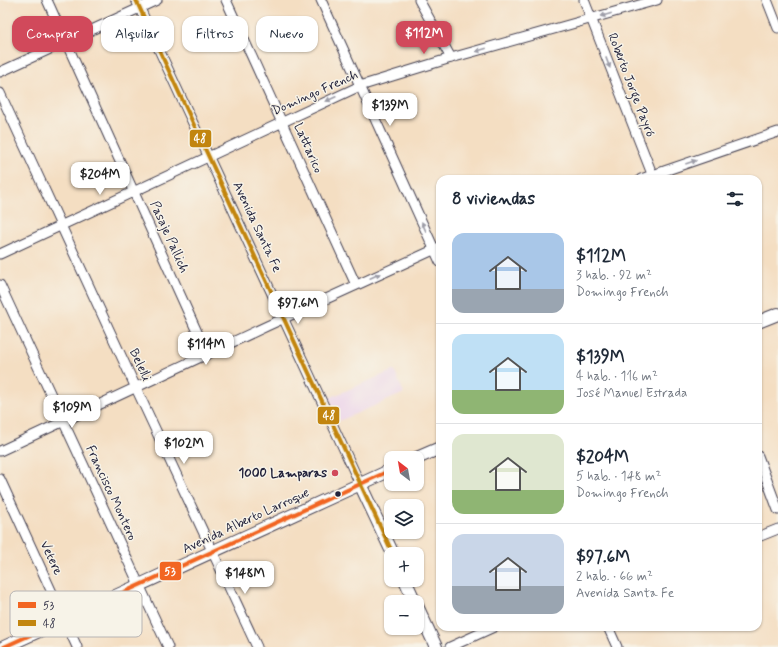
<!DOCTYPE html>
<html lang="es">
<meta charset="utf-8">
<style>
:root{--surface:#fff;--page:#f6f6f7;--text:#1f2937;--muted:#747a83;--line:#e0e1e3;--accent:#d1495b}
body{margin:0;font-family:Mynerve,sans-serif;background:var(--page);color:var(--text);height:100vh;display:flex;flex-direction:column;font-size:15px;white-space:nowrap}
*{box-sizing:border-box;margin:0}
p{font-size:13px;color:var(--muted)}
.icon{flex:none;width:22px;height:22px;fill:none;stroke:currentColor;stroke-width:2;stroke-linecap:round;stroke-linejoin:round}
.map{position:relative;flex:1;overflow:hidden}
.details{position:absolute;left:436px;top:175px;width:326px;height:456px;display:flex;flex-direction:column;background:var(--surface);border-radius:12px;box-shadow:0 1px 3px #0004}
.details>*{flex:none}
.hud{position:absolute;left:12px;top:16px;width:364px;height:36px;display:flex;gap:8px}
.needle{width:26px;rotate:329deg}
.fabs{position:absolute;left:384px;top:451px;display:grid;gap:8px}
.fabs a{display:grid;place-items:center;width:40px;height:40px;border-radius:8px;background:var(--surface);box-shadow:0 1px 3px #0004;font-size:20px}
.price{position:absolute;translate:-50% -34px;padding:0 9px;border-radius:8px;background:#fff;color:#222;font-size:13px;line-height:26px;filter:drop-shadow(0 1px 2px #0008)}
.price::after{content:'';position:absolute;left:50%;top:24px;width:12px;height:9px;margin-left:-6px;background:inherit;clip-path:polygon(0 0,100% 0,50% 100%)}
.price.selected{background:var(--accent);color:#fff}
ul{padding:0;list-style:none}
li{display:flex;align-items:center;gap:12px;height:100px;padding:0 16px}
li+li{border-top:1px solid var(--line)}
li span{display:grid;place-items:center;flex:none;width:112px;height:80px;border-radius:12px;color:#555}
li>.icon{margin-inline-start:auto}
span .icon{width:48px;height:48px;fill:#fffc;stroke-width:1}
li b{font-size:17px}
h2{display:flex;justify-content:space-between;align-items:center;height:48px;padding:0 16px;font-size:17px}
.tag{padding:0 14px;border-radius:12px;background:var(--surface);box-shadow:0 1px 3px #0004;font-size:14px;line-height:36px}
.tag.selected{background:var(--accent);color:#fff}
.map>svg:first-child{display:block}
</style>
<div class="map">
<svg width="778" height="647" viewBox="0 0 778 647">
<rect width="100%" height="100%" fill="#f7f3e8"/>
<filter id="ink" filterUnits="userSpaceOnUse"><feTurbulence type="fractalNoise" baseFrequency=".025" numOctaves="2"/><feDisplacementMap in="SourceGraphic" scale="8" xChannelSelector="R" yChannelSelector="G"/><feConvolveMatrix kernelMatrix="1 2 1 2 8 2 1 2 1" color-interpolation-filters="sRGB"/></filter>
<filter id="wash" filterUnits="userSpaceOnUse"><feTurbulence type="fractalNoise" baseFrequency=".012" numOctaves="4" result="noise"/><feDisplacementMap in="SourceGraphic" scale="16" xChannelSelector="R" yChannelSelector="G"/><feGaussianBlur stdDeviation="0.9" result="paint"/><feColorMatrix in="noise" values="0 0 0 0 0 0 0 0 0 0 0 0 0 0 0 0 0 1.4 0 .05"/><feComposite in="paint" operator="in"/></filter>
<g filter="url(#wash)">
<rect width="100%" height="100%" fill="#f4dec2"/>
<polygon fill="#ebd1eb" points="394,370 404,393 339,421 329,398"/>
</g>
<g filter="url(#ink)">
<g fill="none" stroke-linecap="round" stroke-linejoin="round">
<g stroke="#423e4f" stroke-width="11">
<g id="minor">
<polyline points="47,0 207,354"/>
<polyline points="136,0 360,484"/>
<polyline points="226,0 356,285"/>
<polyline points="321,0 440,262"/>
<polyline points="419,0 451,58"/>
<polyline points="584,0 654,179"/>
<polyline points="767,0 778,28"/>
<polyline points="0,72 157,0"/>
<polyline points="0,93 136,388 257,647"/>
<polyline points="641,179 778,132"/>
<polyline points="0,254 360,86 451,58 657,0"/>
<polyline points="0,285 168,647"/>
<polyline points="0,451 267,326 440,247"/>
<polyline points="758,456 778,510"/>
<polyline points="0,479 77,647"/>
<polyline points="758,537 778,529"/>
<polyline points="608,627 617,647"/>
<polyline points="450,647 494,627"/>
</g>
</g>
<g stroke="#423e4f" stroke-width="14">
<g id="major">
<polyline points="758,322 778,314"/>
<polyline points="417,458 440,448"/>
<polyline points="360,484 393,554"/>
<polyline points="405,580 415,602"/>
<polyline points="417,606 436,647"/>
<polyline points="4,647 391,470"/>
</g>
</g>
<use href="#minor" stroke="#fff" stroke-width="9"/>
<use href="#major" stroke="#fff" stroke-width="12"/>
<g stroke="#f7f3e8" stroke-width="7">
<polyline id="bus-1" points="4,647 391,470"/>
</g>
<g stroke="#f7f3e8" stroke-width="7">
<polyline id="bus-2" points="136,0 393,554"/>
</g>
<use href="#bus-1" stroke="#f26522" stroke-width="4"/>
<use href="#bus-2" stroke="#c2850f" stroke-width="4"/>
</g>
<defs><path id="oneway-solid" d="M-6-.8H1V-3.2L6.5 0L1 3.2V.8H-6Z"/></defs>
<g fill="#9c9ca7">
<use href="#oneway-solid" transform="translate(606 15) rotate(164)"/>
<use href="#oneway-solid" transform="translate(481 50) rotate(164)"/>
<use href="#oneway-solid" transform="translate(608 63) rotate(69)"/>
<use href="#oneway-solid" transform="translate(331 99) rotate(155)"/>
<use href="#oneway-solid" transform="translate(691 162) rotate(-19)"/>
<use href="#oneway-solid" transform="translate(424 227) rotate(-114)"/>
<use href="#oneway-solid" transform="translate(375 276) rotate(-25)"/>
</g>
</g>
<circle fill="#d1495b" stroke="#f7f3e8" stroke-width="1.5" cx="335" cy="473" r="4"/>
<circle fill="#22223b" stroke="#f7f3e8" stroke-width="1.5" cx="338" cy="494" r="3.5"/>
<g text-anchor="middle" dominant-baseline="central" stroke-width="3" stroke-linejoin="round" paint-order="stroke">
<g font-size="13" fill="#22223b" stroke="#f7f3e8">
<text transform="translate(631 85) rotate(69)">Roberto Jorge Payró</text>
<text transform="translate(315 93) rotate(-24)">Domingo French</text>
<text transform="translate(308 148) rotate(66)">Lattarico</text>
<text transform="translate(257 227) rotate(65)">Avenida Santa Fe</text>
<text transform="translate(169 237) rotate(66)">Pasaje Pallich</text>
<text transform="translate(140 365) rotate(65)">Belelli</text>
<text transform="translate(111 493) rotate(65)">Francisco Montero</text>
<text transform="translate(246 521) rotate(-25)">Avenida Alberto Larroque</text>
<text transform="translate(51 558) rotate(65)">Vetere</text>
</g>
<g font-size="13" font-weight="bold" fill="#22223b" stroke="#f7f3e8" text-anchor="end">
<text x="327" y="473">1000 Lamparas</text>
</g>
</g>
<rect x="10" y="591" width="132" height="46" rx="6" fill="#f7f3e8" stroke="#b7b4b4" stroke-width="1"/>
<rect x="18" y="602" width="18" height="6" fill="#f26522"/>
<rect x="18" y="620" width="18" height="6" fill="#c2850f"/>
<g font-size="11" fill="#22223b">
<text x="43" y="609">53</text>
<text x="43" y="627">48</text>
</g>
<g stroke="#f7f3e8" stroke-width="1.5">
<rect x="189" y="129" width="23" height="19" rx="4" fill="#c2850f"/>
<rect x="317" y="406" width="23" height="19" rx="4" fill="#c2850f"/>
<rect x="159" y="561" width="23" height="20" rx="4" fill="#f26522"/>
</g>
<g font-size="11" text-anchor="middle" font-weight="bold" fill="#fff">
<text x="200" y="142">48</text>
<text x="329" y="419">48</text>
<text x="170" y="575">53</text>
</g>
</svg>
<div class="fabs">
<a><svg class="needle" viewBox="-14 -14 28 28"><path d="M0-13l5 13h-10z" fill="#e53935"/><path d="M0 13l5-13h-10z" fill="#747a83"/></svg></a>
<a><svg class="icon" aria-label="layers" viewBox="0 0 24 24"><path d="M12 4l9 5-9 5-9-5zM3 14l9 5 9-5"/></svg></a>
<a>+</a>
<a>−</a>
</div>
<b class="price selected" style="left:424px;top:55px">$112M</b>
<b class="price" style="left:390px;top:127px">$139M</b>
<b class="price" style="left:100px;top:196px">$204M</b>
<b class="price" style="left:298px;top:325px">$97.6M</b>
<b class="price" style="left:206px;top:366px">$114M</b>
<b class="price" style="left:72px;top:429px">$109M</b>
<b class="price" style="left:184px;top:465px">$102M</b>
<b class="price" style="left:245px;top:595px">$148M</b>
<div class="hud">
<a class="tag selected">Comprar</a>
<a class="tag">Alquilar</a>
<a class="tag">Filtros</a>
<a class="tag">Nuevo</a>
</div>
<section class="details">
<h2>8 viviendas<svg class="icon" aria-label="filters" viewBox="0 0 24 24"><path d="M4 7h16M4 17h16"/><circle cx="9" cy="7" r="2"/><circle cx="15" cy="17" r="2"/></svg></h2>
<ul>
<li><span style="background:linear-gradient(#a9c7e8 70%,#9aa5b1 0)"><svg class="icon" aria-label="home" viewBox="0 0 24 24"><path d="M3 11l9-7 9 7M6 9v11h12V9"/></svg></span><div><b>$112M</b><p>3 hab. · 92 m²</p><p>Domingo French</p></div></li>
<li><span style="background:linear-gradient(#bfe0f5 70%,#8fb573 0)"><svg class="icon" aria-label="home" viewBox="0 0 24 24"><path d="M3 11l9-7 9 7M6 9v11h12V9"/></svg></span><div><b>$139M</b><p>4 hab. · 116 m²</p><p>José Manuel Estrada</p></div></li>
<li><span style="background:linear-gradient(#dfe7d0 70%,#8fb573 0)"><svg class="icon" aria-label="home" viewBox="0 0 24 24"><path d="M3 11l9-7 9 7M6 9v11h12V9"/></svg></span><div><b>$204M</b><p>5 hab. · 148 m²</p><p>Domingo French</p></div></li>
<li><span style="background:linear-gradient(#c9d6e8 65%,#9aa5b1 0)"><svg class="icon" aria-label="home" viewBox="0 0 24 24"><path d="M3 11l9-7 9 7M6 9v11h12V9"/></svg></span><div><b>$97.6M</b><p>2 hab. · 66 m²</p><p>Avenida Santa Fe</p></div></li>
</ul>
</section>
</div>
